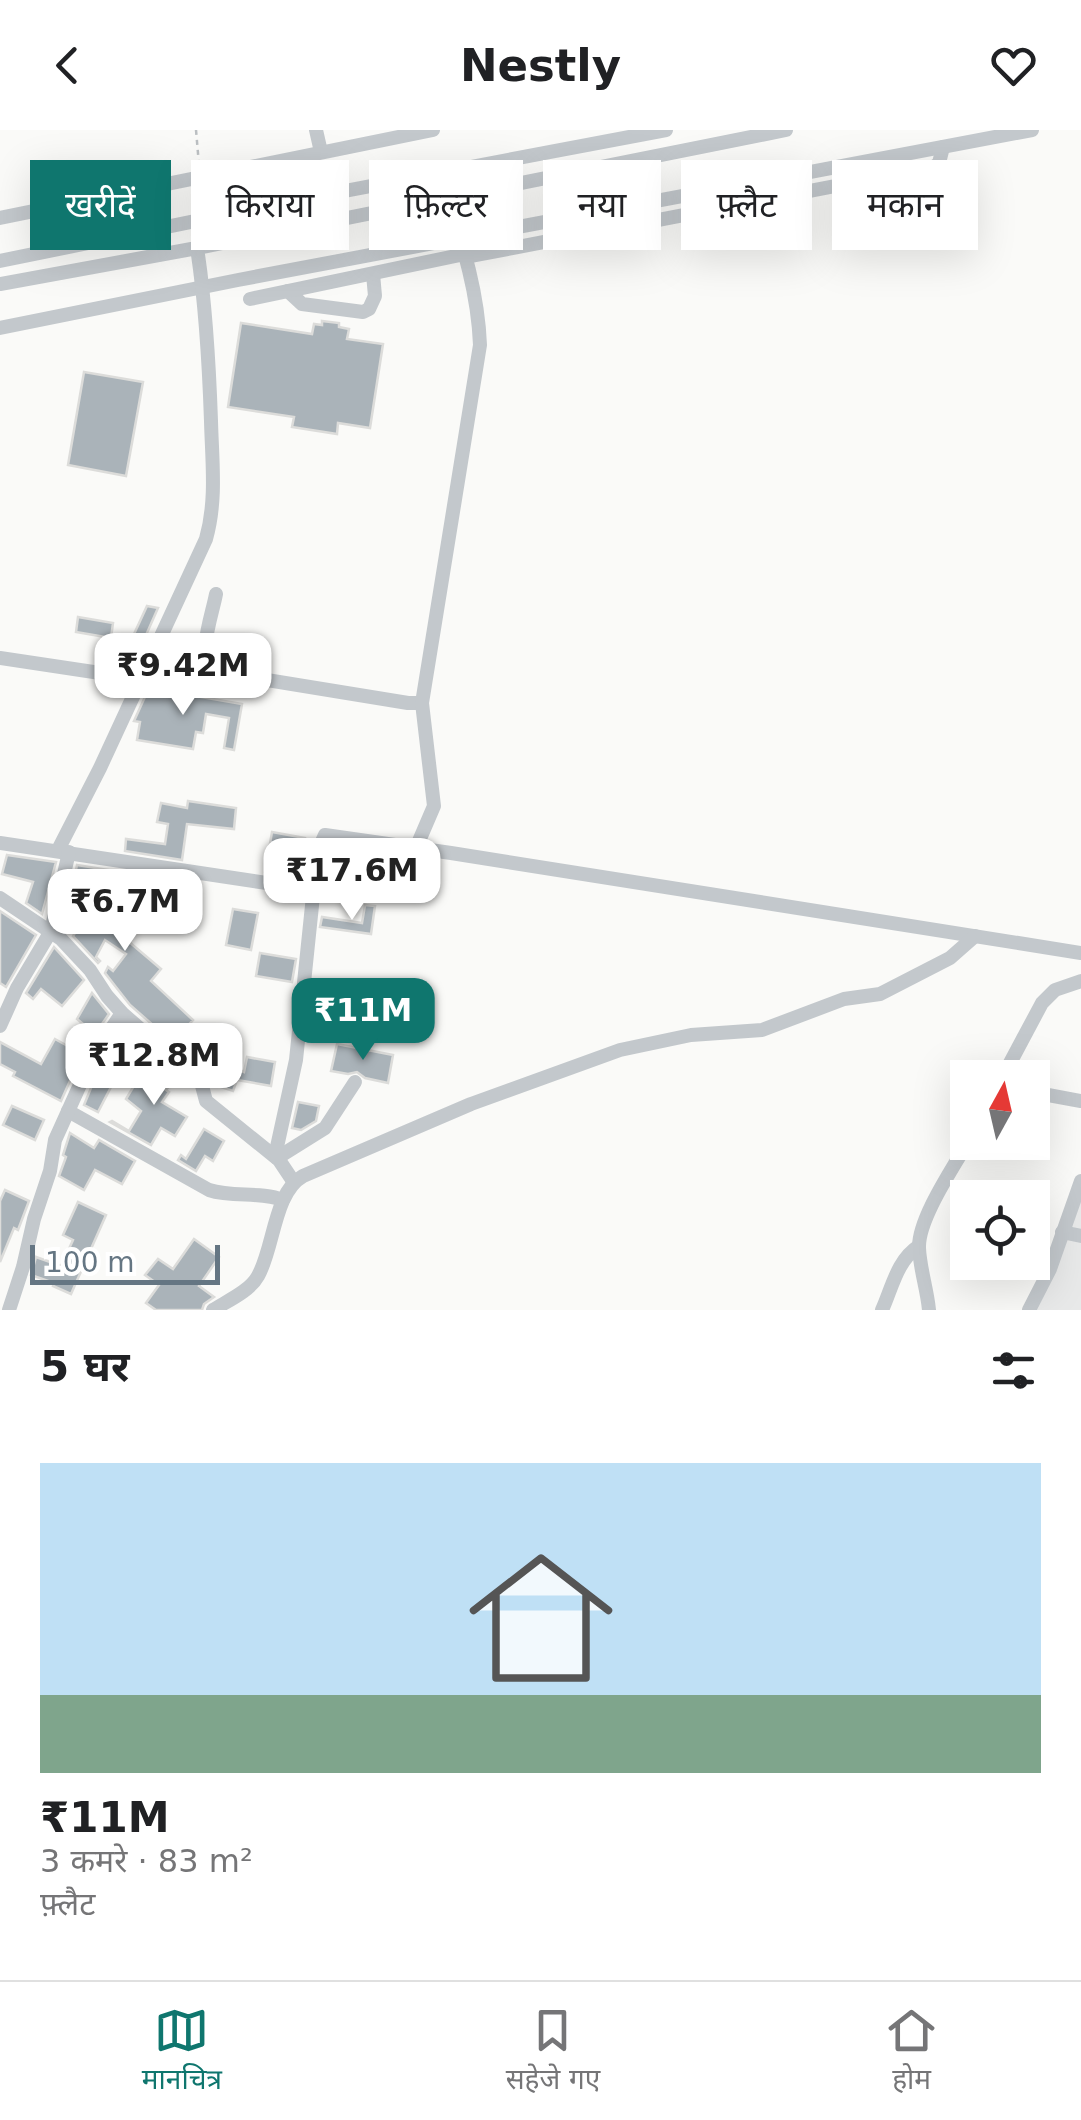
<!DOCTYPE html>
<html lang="hi">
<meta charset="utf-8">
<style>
:root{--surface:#fff;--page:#f2f2f2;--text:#202124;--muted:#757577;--line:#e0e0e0;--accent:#0f766e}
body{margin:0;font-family:"DejaVu Sans","Noto Sans Devanagari",sans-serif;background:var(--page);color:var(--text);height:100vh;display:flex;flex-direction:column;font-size:38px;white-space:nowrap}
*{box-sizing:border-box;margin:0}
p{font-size:32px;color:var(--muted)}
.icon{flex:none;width:55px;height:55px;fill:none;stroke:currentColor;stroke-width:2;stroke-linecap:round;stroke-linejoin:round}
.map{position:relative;height:1180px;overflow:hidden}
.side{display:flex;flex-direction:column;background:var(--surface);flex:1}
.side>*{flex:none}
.hud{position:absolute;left:30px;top:30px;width:1022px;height:90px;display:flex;gap:20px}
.needle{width:65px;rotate:8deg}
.buttons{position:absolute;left:950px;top:930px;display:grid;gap:20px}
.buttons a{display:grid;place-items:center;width:100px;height:100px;border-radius:0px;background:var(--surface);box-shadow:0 10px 40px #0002;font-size:50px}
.scale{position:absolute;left:30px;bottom:25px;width:190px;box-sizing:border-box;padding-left:10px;border:5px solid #657683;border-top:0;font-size:28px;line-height:35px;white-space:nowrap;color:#657683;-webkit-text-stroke:8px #fff;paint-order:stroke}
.price{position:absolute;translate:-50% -85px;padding:0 22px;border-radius:20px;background:#fff;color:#222;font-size:32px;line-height:65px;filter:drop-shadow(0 2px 5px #0008)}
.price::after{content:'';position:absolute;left:50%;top:60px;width:30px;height:22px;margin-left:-15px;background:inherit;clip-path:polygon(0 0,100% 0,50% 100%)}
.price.active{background:var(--accent);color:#fff}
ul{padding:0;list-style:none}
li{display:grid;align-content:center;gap:20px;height:530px;padding:0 40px}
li+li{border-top:2px solid var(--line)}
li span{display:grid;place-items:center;height:310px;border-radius:0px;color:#555}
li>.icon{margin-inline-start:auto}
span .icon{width:180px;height:180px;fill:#fffc;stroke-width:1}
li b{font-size:42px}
h2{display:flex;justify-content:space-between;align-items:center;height:120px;padding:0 40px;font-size:42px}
.chip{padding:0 35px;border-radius:0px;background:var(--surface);box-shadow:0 10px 40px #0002;font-size:35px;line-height:90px}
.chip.active{background:var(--accent);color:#fff}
header{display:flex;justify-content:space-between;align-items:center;height:130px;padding:0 40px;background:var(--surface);font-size:45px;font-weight:600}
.tabs{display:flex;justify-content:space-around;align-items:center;height:140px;border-top:2px solid var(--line);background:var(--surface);font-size:28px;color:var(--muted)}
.tabs a{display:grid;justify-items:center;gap:5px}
.tabs .active{color:var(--accent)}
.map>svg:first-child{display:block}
</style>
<header><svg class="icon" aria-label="back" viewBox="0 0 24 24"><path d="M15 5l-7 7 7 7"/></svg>Nestly<svg class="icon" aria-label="heart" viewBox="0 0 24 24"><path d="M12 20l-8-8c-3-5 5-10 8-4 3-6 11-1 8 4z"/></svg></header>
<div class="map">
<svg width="1081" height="1180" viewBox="0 0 1081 1180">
<rect width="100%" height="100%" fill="#fafaf8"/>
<polygon fill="#e8e9e9" points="1081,1071 1081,1180 1036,1180"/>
<g fill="#aab3b9" stroke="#dcdcda" stroke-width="2.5">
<polygon points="322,191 339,193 339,197 349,199 347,209 383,214 370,298 338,293 337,304 292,297 294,287 228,277 241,193 312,204 314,194 322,195"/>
<polygon points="84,242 143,252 126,346 68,335"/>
<polygon points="147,476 158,478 139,521 128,517"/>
<polygon points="78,487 113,493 111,508 76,502"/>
<polygon points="149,558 242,574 234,620 224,618 229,588 206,584 203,603 196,602 193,619 137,610 140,592 134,591"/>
<polygon points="188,671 236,678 234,699 187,694 182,730 125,721 126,709 165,714 168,694 157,692 161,673 187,678"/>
<polygon points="272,702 305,708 298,747 265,742"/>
<polygon points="7,725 56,732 42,784 26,773 33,752 2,744"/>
<polygon points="77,735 108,740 93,770 115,784 116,782 124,787 133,761 148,766 137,796 128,811 161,839 151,851 193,890 182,902 180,899 170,910 130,875 105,843 108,837 113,841 126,824 105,810 96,827 100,831 98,833 73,806 77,800 73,798 83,784 80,782 89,768 72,758"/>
<polygon points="365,775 375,776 371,804 320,797 322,787 362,793"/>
<polygon points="233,779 258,783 251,820 226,815"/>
<polygon points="0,781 36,805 6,857 0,853"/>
<polygon points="54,817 84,850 62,876 41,859 33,869 26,863"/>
<polygon points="260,823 296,829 292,852 256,846"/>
<polygon points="324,852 340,855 334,888 318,886"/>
<polygon points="92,863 109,884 95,904 77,889"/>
<polygon points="55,909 82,924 61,971 13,946 15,942 0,934 0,912 41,934"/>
<polygon points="337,914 393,925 388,953 365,948 357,942 348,944 331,941"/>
<polygon points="114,915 128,924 110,954 112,955 98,982 84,975 102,931"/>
<polygon points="190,924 196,929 200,925 208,932 212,927 219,933 244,942 247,927 275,932 271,956 237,950 233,961 212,954 208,944 188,927"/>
<polygon points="164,936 177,946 166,960 169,962 162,972 187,987 175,1006 161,998 151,1015 110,992 112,991 129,1001 141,981 126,969 138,949 149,956"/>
<polygon points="298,972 319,976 316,991 301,1000 292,998"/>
<polygon points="12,976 44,990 35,1010 3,995"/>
<polygon points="204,999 224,1011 213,1031 205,1026 196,1041 178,1030 181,1025 186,1029"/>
<polygon points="70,1003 94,1018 99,1010 135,1031 122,1054 95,1040 84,1060 59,1046 66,1027 63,1025"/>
<polygon points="5,1060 29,1071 18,1100 14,1098 0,1132 0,1071"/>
<polygon points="78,1072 106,1085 71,1164 53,1156 54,1153 31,1145 36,1127 61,1136 73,1110 63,1105"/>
<polygon points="194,1109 219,1127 199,1156 214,1167 204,1174 202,1180 156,1180 146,1173 159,1155 145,1145 158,1129 173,1139"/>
</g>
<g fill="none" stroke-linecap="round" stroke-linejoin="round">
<polyline stroke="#bbbfc2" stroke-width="2.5" stroke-dasharray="5 5" stroke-linecap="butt" points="196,0 199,35"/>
<g stroke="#c3c8cc" stroke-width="14">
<polyline points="316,0 321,22"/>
<polyline points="200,46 203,89"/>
<polyline points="0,88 433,0"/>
<polyline points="466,127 934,37 939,33 943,17"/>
<polyline points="0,131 313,67 666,0"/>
<polyline points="0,154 197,118 786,0"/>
<polyline points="288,161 302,174 363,182 369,179 375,166 373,144"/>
<polyline points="250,169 465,124"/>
<polyline points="0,198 238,150 1032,0"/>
<path d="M216 464C212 486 197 523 212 541L408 573H422"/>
<polyline points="0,528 140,549"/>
<polyline points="0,713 313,760"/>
<path d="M416 718 434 676 422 573 480 215C478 164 464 117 447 69"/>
<path d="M58 720 100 638 206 409C217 370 212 331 211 291 209 233 206 176 197 118"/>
<polyline points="0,768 61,809 90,840 107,866 122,883 201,952 206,971 279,1030 293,1051"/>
<polyline points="0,896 17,858 51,801 69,722"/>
<polyline points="1002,948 1042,873 1055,860 1081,851"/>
<polyline points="1032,962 1081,971"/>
<path d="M68 981 209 1060C233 1068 260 1061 283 1070"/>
<polyline points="275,1026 296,930 316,737 320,716 325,705 451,723 1081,823"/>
<polyline points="277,1028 325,998 355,952"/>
<polyline points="1062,1102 1081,1106"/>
<polyline points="9,1180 23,1137 34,1089 50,1041 55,1010 93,926 122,883"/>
<path d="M213 1180C227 1171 250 1161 258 1146 274 1118 274 1062 303 1046L471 974 620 920 691 905 762 900 844 869 880 864 950 828 975 806"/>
<path d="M882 1180C892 1158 897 1130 919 1116"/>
<path d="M929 1180C927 1159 920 1139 919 1118 918 1089 953 1038 968 1012"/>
<polyline points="1029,1180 1050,1139 1081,1051"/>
</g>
</g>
</svg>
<div class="buttons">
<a><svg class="needle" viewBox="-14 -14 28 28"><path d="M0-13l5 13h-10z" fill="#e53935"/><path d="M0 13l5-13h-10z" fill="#757577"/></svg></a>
<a><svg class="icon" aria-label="locate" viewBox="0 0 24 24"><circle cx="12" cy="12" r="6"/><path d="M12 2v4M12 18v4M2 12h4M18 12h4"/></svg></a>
</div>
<div class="scale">100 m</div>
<b class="price" style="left:183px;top:588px">₹9.42M</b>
<b class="price" style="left:352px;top:793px">₹17.6M</b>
<b class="price" style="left:125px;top:824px">₹6.7M</b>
<b class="price active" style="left:363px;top:933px">₹11M</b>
<b class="price" style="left:154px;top:978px">₹12.8M</b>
<div class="hud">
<a class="chip active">खरीदें</a>
<a class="chip">किराया</a>
<a class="chip">फ़िल्टर</a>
<a class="chip">नया</a>
<a class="chip">फ़्लैट</a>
<a class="chip">मकान</a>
</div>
</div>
<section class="side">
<h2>5 घर<svg class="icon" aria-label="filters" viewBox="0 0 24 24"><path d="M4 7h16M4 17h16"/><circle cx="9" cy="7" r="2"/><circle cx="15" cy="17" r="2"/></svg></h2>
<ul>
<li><span style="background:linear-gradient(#bfe0f5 75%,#7fa58c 0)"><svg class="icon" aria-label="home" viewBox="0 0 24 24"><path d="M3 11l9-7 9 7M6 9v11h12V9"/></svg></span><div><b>₹11M</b><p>3 कमरे · 83 m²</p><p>फ़्लैट</p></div></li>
</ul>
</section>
<nav class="tabs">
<a class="active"><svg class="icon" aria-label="map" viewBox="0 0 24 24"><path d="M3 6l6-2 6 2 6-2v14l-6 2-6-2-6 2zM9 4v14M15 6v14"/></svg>मानचित्र</a>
<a><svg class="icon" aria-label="saved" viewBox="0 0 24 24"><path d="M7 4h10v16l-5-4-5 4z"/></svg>सहेजे गए</a>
<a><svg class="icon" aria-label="home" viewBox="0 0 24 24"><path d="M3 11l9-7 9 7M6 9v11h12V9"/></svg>होम</a>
</nav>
